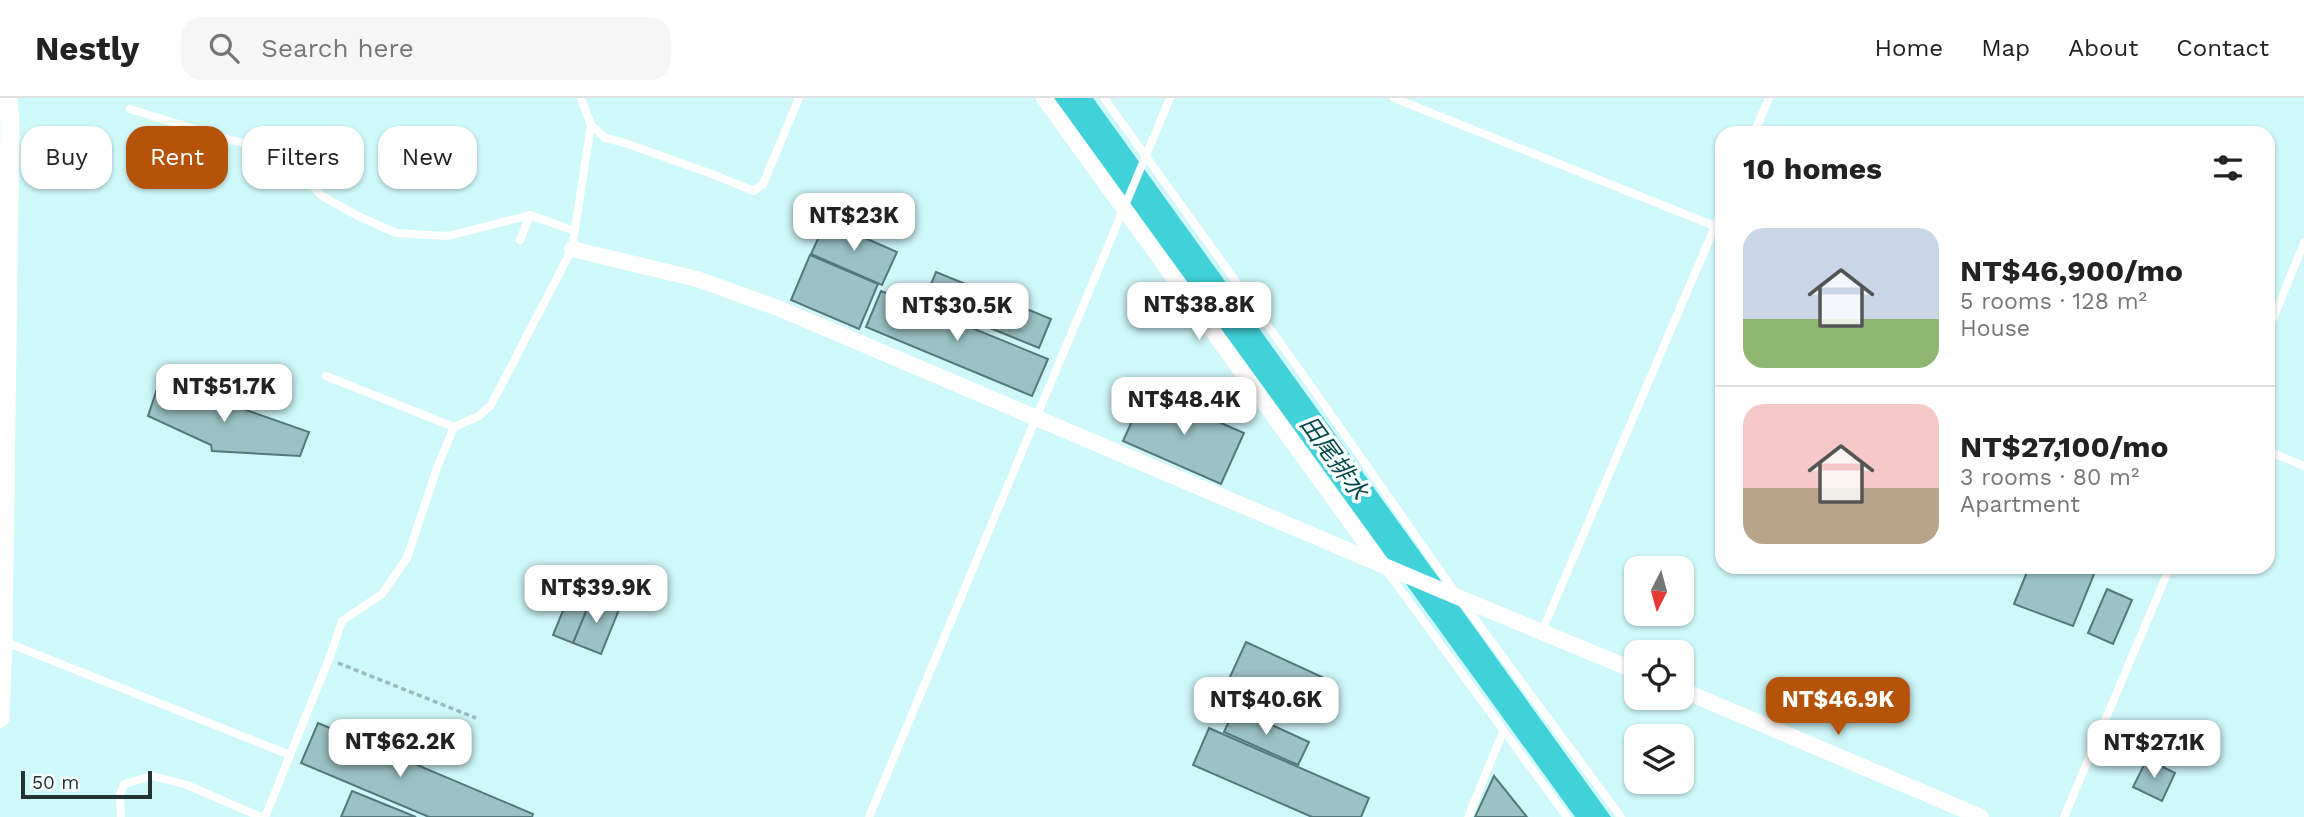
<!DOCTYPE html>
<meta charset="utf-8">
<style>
:root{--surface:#fff;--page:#f6f6f6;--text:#222;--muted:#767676;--line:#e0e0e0;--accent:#b45309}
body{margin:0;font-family:"Work Sans","Noto Sans TC",sans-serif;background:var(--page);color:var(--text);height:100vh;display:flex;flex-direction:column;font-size:26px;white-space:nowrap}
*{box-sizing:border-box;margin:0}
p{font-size:23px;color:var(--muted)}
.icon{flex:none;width:38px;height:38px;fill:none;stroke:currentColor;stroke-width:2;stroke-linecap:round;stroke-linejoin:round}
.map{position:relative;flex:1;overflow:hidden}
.drawer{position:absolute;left:1715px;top:28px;width:560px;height:448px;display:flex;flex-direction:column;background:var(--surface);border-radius:21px;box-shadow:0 2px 5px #0004}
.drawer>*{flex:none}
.hud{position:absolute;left:21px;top:28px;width:665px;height:63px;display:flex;gap:14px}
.needle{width:46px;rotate:186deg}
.controls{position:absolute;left:1624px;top:458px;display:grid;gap:14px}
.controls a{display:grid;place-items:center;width:70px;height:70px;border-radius:14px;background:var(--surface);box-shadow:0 2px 5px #0004;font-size:35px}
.scale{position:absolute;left:21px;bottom:18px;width:131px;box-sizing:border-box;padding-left:7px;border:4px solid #233334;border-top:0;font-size:19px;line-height:24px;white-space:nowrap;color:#233334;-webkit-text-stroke:5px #f6fefe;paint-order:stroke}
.price{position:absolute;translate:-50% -60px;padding:0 16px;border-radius:14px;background:#fff;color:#222;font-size:23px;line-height:46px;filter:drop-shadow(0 2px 4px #0008)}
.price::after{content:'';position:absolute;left:50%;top:42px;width:21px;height:16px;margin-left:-10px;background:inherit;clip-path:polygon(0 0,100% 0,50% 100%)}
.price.active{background:var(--accent);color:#fff}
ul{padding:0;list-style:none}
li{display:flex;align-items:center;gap:21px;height:175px;padding:0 28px}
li+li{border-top:2px solid var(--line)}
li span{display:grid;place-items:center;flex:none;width:196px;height:140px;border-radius:21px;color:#555}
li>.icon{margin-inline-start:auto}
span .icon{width:84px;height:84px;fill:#fffc;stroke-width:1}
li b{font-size:30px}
h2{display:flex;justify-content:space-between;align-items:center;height:84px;padding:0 28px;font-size:30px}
.tag{padding:0 24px;border-radius:21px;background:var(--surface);box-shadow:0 2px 5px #0004;font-size:24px;line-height:63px}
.tag.active{background:var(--accent);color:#fff}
header{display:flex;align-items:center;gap:42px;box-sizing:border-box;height:98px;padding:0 35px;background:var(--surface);border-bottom:2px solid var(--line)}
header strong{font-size:33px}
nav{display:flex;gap:38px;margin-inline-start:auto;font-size:24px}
.search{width:490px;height:63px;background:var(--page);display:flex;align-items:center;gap:18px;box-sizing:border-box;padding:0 24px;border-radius:21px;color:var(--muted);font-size:26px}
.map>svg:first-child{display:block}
</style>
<header>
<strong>Nestly</strong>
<div class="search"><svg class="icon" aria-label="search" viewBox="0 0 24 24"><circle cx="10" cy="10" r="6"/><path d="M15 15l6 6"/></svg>Search here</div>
<nav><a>Home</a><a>Map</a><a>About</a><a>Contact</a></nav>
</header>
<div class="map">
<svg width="2304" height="719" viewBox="0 0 2304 719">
<rect width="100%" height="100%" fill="#cff8fa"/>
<polygon fill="#41d2d9" points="1054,0 1093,0 1611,719 1575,719"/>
<g fill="#9bc2c4" stroke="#54797b" stroke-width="2">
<polygon points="826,123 897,154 882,187 811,156"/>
<polygon points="810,157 878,186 859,231 791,202"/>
<polygon points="936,174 1051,221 1039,250 924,203"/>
<polygon points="881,193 1048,261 1032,298 866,229"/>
<polygon points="160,282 309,334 300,358 212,353 211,347 148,318"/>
<polygon points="1146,292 1244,335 1221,386 1123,343"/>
<polygon points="2029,469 2077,469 2094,476 2073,528 2014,506"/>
<polygon points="2107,491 2132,502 2113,546 2088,535"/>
<polygon points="592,497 620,509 601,556 573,545"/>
<polygon points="569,498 589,506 573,545 553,537"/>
<polygon points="1246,544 1335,585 1319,621 1229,581"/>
<polygon points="1235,610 1309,644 1298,667 1224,634"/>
<polygon points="318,625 533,716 532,719 429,719 301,665"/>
<polygon points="1209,630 1369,700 1361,719 1312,719 1193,667"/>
<polygon points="2147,661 2175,675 2162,703 2133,689"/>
<polygon points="1494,678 1527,719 1475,719"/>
<polygon points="352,693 416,719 341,719"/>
</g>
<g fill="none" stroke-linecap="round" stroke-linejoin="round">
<polyline stroke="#9abcbd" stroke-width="3.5" stroke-dasharray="5 3.5" stroke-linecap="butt" points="338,565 476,620"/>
<g stroke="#fff" stroke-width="8">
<polyline points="1104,0 1304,278 1455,494"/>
<polyline points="1394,0 1722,131"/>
<polyline points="130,11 230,42 279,53 322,98 358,118 396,135 448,138 530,117 575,133"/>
<polyline points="591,27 605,40 622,44 712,76 754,93 763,86 799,0"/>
<polyline points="1754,35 1769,0"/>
<polyline points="520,142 530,117"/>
<polyline points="2268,233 2304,145"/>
<polyline points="326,278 454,329"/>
<polyline points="2268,353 2304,368"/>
<polyline points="1386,472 1567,719"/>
<polyline points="1463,505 1621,719"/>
<polyline points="1542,533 1722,112"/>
<polyline points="3,543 290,657"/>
<polyline points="121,719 120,697 124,686 152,678 187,687 261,719"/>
<polyline points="265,719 329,561 342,523 382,496 407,460 437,370 454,329 479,318 491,307 572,151 591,27 581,0"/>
<polyline points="869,719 1170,0"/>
<polyline points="1468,719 1503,634"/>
<polyline points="2064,719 2170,469"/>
</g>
<g stroke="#fff" stroke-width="16">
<polyline points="1044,0 1381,466"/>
<polyline points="572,151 697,181 778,210 1460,500 1636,573"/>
<polyline points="1682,592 1981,719"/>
</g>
<polyline stroke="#fff" stroke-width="19" points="0,620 3,543 10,26 8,0"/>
</g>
<g text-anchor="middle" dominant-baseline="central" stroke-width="7" stroke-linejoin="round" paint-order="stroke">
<g font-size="24" font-style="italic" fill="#05474a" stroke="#f6fefe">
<text transform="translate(1334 360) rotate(54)">田尾排水</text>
</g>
</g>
</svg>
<div class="controls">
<a><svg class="needle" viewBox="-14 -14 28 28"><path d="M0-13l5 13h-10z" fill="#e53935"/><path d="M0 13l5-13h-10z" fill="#767676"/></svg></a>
<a><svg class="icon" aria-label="locate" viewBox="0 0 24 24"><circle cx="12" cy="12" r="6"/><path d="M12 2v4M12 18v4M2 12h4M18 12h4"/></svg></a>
<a><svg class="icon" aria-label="layers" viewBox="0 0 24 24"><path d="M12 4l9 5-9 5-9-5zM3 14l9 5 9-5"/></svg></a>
</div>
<div class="scale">50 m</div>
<b class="price" style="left:854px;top:155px">NT$23K</b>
<b class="price" style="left:1199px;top:244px">NT$38.8K</b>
<b class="price" style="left:957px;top:245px">NT$30.5K</b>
<b class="price" style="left:224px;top:326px">NT$51.7K</b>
<b class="price" style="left:1184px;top:339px">NT$48.4K</b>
<b class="price" style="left:596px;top:527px">NT$39.9K</b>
<b class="price" style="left:1266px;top:639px">NT$40.6K</b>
<b class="price active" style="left:1838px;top:639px">NT$46.9K</b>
<b class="price" style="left:400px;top:681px">NT$62.2K</b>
<b class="price" style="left:2154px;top:682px">NT$27.1K</b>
<div class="hud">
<a class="tag">Buy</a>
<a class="tag active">Rent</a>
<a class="tag">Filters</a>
<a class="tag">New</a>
</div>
<section class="drawer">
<h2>10 homes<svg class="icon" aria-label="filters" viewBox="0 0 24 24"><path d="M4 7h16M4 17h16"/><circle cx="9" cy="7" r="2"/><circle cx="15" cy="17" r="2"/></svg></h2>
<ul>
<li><span style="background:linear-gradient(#c9d6e8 65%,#8fb573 0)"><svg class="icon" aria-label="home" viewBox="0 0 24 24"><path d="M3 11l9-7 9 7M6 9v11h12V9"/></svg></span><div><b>NT$46,900/mo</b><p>5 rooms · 128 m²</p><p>House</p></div></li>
<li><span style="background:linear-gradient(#f6c9c9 60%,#b9a48a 0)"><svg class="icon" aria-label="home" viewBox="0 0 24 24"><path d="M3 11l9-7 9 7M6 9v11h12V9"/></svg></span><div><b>NT$27,100/mo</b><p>3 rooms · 80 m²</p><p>Apartment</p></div></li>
</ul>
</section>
</div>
